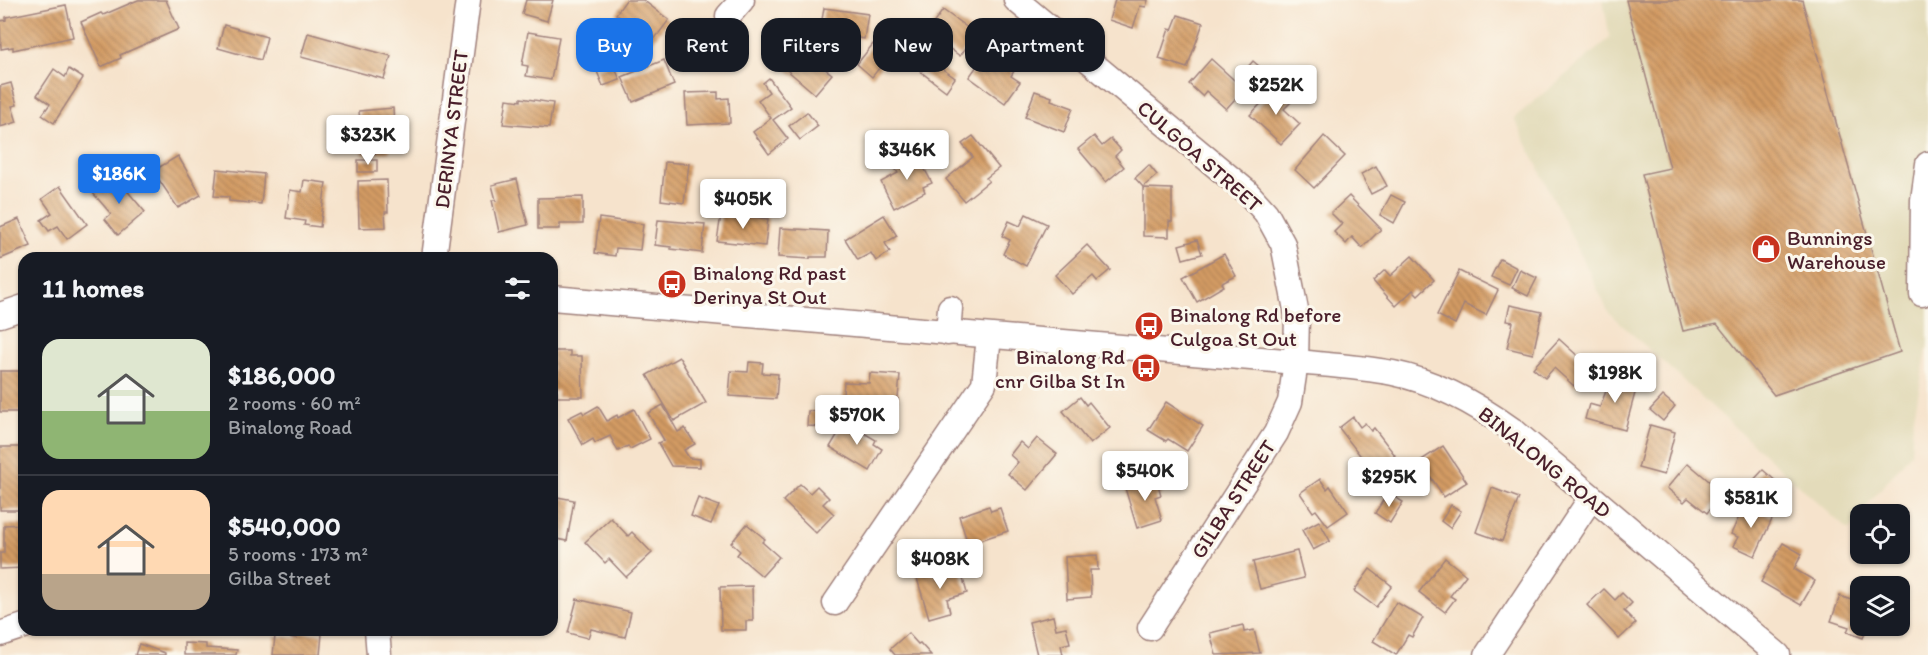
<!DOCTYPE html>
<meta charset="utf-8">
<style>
:root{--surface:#171b24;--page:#20242c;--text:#f1f3f6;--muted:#9ea1a6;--line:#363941;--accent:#1a73e8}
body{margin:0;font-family:Itim,sans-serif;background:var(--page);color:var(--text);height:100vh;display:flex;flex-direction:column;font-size:22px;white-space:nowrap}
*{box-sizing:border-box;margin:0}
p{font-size:20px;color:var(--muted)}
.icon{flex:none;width:33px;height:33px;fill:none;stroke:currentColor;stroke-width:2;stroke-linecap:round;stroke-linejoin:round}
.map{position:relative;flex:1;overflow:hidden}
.side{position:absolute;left:18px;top:252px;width:540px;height:384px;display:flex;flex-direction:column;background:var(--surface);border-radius:18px;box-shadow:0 2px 4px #0004}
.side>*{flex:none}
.top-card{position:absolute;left:576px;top:18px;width:570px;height:54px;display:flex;gap:12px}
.buttons{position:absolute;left:1850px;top:504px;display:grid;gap:12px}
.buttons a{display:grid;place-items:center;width:60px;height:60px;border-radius:12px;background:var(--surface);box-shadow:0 2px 4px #0004;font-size:30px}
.price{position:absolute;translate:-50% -51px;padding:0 14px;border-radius:6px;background:#fff;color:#222;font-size:20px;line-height:39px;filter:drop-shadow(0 2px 3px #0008)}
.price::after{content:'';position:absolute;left:50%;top:36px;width:18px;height:14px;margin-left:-9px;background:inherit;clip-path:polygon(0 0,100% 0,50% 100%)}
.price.selected{background:var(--accent);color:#fff}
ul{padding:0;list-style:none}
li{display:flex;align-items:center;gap:18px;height:150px;padding:0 24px}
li+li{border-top:2px solid var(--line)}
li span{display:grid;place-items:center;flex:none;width:168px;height:120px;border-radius:18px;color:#555}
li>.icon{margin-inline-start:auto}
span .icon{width:72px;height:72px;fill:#fffc;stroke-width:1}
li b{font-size:26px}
h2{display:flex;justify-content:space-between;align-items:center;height:72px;padding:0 24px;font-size:26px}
.chip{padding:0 21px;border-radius:18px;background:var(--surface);box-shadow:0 2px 4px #0004;font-size:21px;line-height:54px}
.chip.selected{background:var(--accent);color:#fff}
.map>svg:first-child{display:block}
</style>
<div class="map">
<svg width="1928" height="655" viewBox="0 0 1928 655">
<defs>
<pattern id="building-back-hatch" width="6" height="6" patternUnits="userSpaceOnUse" patternTransform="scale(1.5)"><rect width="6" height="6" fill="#d39b63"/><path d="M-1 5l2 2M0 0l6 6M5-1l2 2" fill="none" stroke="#ad7e52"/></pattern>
</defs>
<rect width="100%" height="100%" fill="#fbf7ec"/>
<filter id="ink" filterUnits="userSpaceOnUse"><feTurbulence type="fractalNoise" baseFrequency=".0167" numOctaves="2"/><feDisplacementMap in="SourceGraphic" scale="12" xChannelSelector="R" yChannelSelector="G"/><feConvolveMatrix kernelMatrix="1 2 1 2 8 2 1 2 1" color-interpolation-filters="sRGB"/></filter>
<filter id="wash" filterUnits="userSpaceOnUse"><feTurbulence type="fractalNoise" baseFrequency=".008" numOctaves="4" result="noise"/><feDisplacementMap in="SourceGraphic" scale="24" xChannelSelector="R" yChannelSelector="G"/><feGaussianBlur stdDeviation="1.35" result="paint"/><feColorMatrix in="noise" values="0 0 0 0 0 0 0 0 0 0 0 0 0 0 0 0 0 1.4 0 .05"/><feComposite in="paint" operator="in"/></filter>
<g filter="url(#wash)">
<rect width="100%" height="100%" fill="#f6e3cc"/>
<polygon fill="#e3dbba" points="1603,0 1928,0 1928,344 1913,421 1911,453 1860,514 1849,531 1609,313 1514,118 1610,38"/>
<g id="blocks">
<g fill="url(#building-back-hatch)">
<polygon points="138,0 166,0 179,29 120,55 121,58 101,67 81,22 101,13 103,15"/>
<polygon points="526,0 553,0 547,21 522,14"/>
<polygon points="626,0 643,0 669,20 653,41 616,14"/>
<polygon points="1115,0 1148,0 1146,7 1140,6 1133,28 1109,20"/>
<polygon points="1626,0 1802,0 1900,352 1774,395 1717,324 1683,331 1642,174 1670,168"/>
<polygon points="66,5 73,37 13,50 13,47 1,49 0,21 6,20 6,17"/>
<polygon points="824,8 868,14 864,39 820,31"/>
<polygon points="943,10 976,34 960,56 927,32"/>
<polygon points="1178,15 1203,23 1187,68 1159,59 1169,29 1172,30"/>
<polygon points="224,25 267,37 261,60 218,48"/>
<polygon points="528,32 559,37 551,80 526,76 528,66 522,65"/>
<polygon points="308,33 391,56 384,79 301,57"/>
<polygon points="873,44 889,56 872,77 857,64"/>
<polygon points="796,46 811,58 817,51 829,62 824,68 832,74 815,94 780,64"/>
<polygon points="988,51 1014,71 1011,76 1020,82 1005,103 969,77"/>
<polygon points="1211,59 1244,89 1226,109 1206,91 1202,96 1189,84"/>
<polygon points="664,60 674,85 633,102 622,77"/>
<polygon points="930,60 955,78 946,91 921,72"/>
<polygon points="1253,61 1267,73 1256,87 1241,75"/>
<polygon points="613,63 620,80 603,86 596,69"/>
<polygon points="54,69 65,77 69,69 83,78 54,123 42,115 50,104 37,95"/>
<polygon points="769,78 791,107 773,120 788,139 769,154 753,132 771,118 758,100 769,92 763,83"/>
<polygon points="11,83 17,105 12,106 17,122 0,127 0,86"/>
<polygon points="1277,87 1292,101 1284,109 1300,124 1281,144 1250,115"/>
<polygon points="1035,91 1052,97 1051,100 1073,108 1064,132 1025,117"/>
<polygon points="718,92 718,99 729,98 730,123 687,125 685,93"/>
<polygon points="521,98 553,103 549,128 503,124 507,99 521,101"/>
<polygon points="393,108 394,125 388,126 390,152 363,154 359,111"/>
<polygon points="807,112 818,126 800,140 789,126"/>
<polygon points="973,136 999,168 986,178 989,181 964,201 946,179 973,157 962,144"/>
<polygon points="1094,136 1102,146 1111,139 1121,150 1115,156 1124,167 1106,182 1078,149"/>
<polygon points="1324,136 1345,156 1314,188 1295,170"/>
<polygon points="916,153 932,183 923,187 925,192 894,208 881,182 898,173 893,165"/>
<polygon points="178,156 201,195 178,208 153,171"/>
<rect x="358" y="160" width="19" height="12"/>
<polygon points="665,162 689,164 684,203 661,200"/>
<polygon points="1149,165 1157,175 1143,187 1135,178"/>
<polygon points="1376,166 1387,186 1371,194 1361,174"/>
<polygon points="217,169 264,174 261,204 229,201 229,197 214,196"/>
<polygon points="114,175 145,212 118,235 105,219 111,214 93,193"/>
<polygon points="517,179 528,225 499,232 492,200 496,200 492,185"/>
<polygon points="304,180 326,183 320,227 304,225 305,221 286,218 290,190 302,192"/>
<polygon points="387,180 388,212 385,212 386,227 359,228 358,181"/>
<polygon points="60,186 87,224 67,239 58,226 49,231 41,220 52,213 42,199"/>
<polygon points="1143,188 1172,189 1172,222 1169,221 1169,237 1143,236"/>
<polygon points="1391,195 1405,202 1394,223 1380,215"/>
<polygon points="1349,196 1381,229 1362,248 1352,237 1346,244 1334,232 1342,224 1331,213"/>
<polygon points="583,197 583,224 560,224 560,229 538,229 538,198"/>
<polygon points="1026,214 1047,224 1026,266 1003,254 1010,240 1002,236 1009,221 1020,226"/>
<polygon points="721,215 737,218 738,215 768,219 765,246 717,241"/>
<polygon points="884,215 897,236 885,243 890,252 876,261 871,253 858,260 845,239"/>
<polygon points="599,218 643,224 640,250 616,248 615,256 595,253"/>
<polygon points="19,219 31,246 0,259 0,227"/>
<polygon points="658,220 705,224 702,253 671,249 671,247 655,245"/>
<polygon points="780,228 828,231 827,257 810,257 810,259 778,257"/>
<polygon points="1197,240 1202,254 1183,259 1179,245"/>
<polygon points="1087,245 1110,270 1097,281 1093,276 1072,294 1055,275"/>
<polygon points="1224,254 1236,276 1222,283 1224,286 1197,302 1183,277"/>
<polygon points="1412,256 1434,280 1418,295 1413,290 1396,306 1373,281 1385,270 1390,276"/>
<polygon points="1500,259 1517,268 1509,285 1491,277"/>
<polygon points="1520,270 1537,278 1528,296 1512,288"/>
<polygon points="1459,271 1498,290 1486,315 1464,304 1455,324 1437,315"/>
<polygon points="1510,305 1542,312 1533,354 1507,348 1513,322 1506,321"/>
<polygon points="1559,339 1591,368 1574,386 1554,368 1545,378 1533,368"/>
<polygon points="552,351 570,351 570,356 582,356 583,397 557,397 557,391 552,391"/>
<polygon points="679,357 706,403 674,421 647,375"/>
<polygon points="749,362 763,363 762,373 778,374 776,399 729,396 731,371 748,372"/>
<rect x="0" y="371" width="24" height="41"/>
<polygon points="870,373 900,375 897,410 842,406 844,382 869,383"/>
<polygon points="1612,375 1638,382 1625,430 1585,419 1589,404 1600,407"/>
<polygon points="1663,396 1675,406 1663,421 1650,410"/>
<polygon points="1080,397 1086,405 1089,402 1110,428 1090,444 1063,411"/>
<polygon points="1166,402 1203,426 1187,451 1168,439 1166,441 1148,430"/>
<polygon points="663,405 678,432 685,428 695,444 684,450 689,458 700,459 700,467 671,466 658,443 664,440 648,413"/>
<polygon points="598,406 607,421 617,415 618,418 634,409 650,439 630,449 628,446 618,451 610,436 595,443 593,439 583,445 568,418 582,411 584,414"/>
<polygon points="808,411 828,412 828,427 807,426"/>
<polygon points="1353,417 1360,427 1365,423 1371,431 1374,428 1395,455 1373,472 1339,428"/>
<polygon points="845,422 876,440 874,444 882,449 870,471 830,447"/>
<polygon points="1650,425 1675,432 1664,475 1638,468"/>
<polygon points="1037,438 1057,454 1027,490 1008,474 1018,462 1010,455 1020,442 1028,449"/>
<polygon points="1443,446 1467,482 1444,497 1420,461"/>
<rect x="0" y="447" width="24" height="63"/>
<polygon points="1688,463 1723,493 1707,513 1688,498 1684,502 1667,488"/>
<polygon points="1763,470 1777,482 1763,497 1749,485"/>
<polygon points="1156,478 1161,495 1155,497 1162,520 1137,528 1125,488"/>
<polygon points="1320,479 1327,489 1330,486 1348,512 1328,526 1316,510 1313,512 1300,493"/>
<polygon points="800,484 810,493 817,486 829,498 823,504 834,514 816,533 783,501"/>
<polygon points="1492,488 1519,498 1502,541 1476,532"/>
<polygon points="1388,493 1403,502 1390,523 1375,513"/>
<polygon points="552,496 574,500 567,541 552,538"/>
<polygon points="698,498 719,506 711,524 691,516"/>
<polygon points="1745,504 1773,517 1755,556 1733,546 1738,537 1731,534"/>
<polygon points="1451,505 1461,511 1450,528 1441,521"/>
<polygon points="989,506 991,511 1000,508 1008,531 968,544 959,516"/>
<polygon points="611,518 628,536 632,532 652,553 626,577 609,559 605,563 585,542"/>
<polygon points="1319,521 1330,541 1313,550 1302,530"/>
<polygon points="24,524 24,568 0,569 0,553 4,553 4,525"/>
<polygon points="747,524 765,539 762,542 779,557 762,576 737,555 740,551 731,543"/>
<polygon points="1783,543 1802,554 1794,569 1815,581 1801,605 1761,582"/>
<polygon points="1297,551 1304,578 1260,589 1253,562"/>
<polygon points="1097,555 1098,570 1090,570 1091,597 1067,599 1065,557"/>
<polygon points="1445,558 1466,575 1450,596 1455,599 1445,612 1419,592"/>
<polygon points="960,568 967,593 947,599 950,612 929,618 916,575 932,570 934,576"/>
<polygon points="1370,569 1392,586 1376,607 1354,591"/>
<polygon points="752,586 753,621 746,621 746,630 721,630 720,587"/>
<polygon points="1856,588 1860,590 1860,626 1868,626 1863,638 1847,632 1849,627 1831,621 1840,596 1851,600"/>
<polygon points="1604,589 1615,600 1622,593 1632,603 1624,611 1636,623 1619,639 1587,605"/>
<polygon points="577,599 631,612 625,637 591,629 588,638 568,633"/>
<polygon points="1396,602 1423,618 1412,637 1408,635 1396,655 1373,641"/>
<polygon points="1053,616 1056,629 1066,627 1070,643 1061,645 1063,655 1037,655 1029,622"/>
<polygon points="1243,625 1244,632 1254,630 1260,653 1216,655 1210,633"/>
<polygon points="297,632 322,634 320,655 273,655 275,636 296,638"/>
<polygon points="908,633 918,644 920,643 931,655 895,655 890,649"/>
<polygon points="184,643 206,644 206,648 237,650 236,655 184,655"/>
<polygon points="139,644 165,653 165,655 135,655"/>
</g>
</g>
</g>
<g filter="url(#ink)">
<use href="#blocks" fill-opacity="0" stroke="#a0817c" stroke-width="1.5"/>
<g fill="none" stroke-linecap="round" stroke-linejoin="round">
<g stroke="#a0817c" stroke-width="27">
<g id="minor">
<polyline points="1016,0 1246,191 1266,213 1283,244 1297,315 1296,362 1290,402 1276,433 1150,628"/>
<polyline points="728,16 742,0"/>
<polyline points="434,258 468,0"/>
<polyline points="1922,294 1923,200 1928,164"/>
<path d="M552 298 1296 362C1328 365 1362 367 1393 373 1438 382 1478 405 1514 431L1778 655"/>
<polyline points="0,315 24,307"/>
<polyline points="948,333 950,308"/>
<polyline points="835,603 984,384 989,337"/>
<polyline points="377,630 379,655"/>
<polyline points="0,634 24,626"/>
<polyline points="1487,655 1591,498"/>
</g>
</g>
<use href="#minor" stroke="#fff" stroke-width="24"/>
</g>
</g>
<defs>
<g id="shop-disc" transform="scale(1.5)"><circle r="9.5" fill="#c8321e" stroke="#fbf7ec"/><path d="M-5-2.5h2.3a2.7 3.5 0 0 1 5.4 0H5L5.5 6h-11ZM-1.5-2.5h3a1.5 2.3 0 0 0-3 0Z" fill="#fff"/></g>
<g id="bus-disc" transform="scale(1.5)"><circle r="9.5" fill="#c8321e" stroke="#fbf7ec"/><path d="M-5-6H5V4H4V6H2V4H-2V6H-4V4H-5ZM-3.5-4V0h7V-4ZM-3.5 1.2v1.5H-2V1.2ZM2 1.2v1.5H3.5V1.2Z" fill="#fff"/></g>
</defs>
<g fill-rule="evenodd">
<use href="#shop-disc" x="1766" y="249"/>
<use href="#bus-disc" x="672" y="284"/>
<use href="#bus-disc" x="1149" y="326"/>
<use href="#bus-disc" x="1146" y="368"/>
</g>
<g text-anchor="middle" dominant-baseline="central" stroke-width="6" stroke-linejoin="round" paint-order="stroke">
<g font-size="21" fill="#4a1f2b" stroke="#fbf7ec">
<text transform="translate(451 129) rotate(-83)">DERINYA STREET</text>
<text transform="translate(1200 156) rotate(41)">CULGOA STREET</text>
<text transform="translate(1545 462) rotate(39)">BINALONG ROAD</text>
<text transform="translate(1233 499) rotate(-57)">GILBA STREET</text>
</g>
<g font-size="21" fill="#4a1f2b" stroke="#fbf7ec" text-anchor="start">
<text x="1787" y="237">Bunnings<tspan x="1787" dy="24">Warehouse</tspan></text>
<text x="693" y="272">Binalong Rd past<tspan x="693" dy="24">Derinya St Out</tspan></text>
<text x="1170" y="314">Binalong Rd before<tspan x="1170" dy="24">Culgoa St Out</tspan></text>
<text x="1125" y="356" text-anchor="end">Binalong Rd<tspan x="1125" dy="24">cnr Gilba St In</tspan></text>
</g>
</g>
</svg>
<div class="buttons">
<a><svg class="icon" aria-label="locate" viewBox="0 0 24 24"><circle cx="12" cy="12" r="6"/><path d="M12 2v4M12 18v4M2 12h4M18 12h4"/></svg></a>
<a><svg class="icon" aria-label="layers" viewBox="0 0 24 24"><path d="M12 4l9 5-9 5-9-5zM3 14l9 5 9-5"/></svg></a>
</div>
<b class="price" style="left:1276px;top:116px">$252K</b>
<b class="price" style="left:368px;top:166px">$323K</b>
<b class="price" style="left:907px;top:181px">$346K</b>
<b class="price selected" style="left:119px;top:205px">$186K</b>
<b class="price" style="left:743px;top:230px">$405K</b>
<b class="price" style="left:1615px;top:404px">$198K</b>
<b class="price" style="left:857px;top:446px">$570K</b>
<b class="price" style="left:1145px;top:502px">$540K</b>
<b class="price" style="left:1389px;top:508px">$295K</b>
<b class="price" style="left:1751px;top:529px">$581K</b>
<b class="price" style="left:940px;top:590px">$408K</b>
<div class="top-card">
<a class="chip selected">Buy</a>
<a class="chip">Rent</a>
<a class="chip">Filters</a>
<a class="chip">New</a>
<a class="chip">Apartment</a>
</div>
<section class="side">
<h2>11 homes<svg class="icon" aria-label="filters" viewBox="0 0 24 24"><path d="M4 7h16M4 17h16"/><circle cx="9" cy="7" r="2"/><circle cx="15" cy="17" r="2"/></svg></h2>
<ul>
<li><span style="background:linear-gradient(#dfe7d0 60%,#8fb573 0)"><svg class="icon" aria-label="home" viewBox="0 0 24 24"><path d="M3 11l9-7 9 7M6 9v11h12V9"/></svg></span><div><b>$186,000</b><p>2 rooms · 60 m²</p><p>Binalong Road</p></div></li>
<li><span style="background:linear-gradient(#ffd9b3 70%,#b9a48a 0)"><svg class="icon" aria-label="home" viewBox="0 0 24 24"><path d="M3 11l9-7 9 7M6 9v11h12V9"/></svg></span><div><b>$540,000</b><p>5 rooms · 173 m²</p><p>Gilba Street</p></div></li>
</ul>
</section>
</div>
